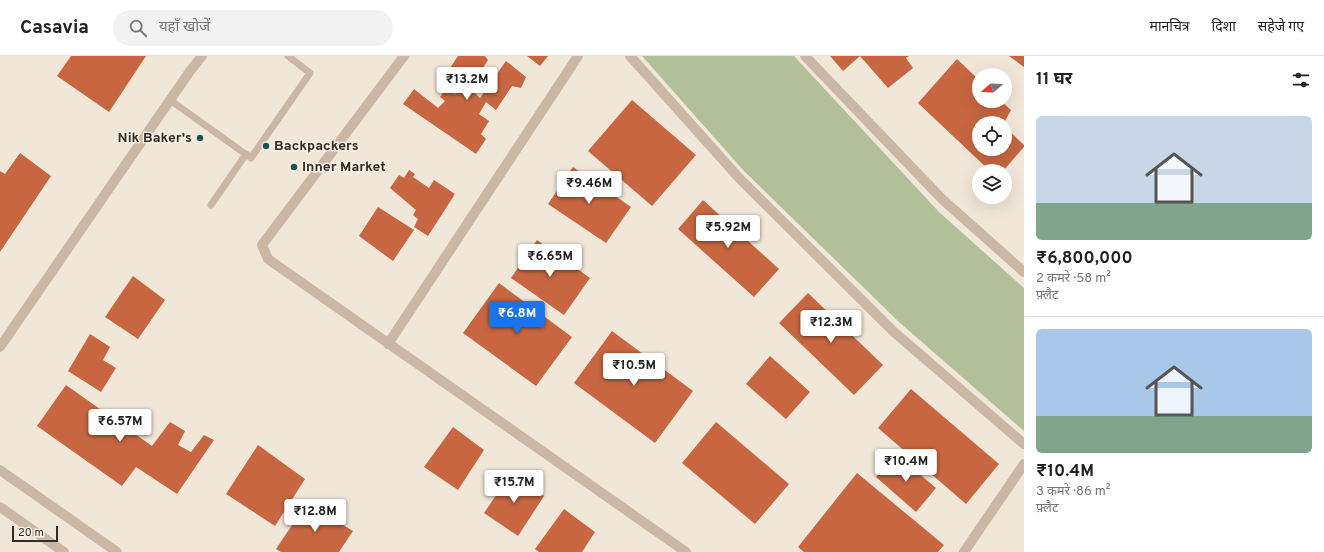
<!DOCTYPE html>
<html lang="hi">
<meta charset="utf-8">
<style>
:root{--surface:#fff;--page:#f2f2f2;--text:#202124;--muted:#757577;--line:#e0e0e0;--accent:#1a73e8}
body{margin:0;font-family:Overpass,"Noto Sans Devanagari",sans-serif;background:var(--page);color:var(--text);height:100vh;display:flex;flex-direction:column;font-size:15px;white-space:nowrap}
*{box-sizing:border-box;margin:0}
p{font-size:13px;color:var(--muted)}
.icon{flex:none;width:22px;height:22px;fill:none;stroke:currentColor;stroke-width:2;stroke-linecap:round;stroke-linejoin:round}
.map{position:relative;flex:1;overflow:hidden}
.panel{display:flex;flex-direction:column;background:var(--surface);width:300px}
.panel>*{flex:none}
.needle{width:26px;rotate:251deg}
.fabs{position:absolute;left:972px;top:12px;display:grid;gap:8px}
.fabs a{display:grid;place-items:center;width:40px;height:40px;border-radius:50%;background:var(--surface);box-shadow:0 4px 16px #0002;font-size:20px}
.scale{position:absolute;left:12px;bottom:10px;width:46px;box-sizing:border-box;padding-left:4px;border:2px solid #352c26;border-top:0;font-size:11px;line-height:14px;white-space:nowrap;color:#352c26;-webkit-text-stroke:3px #f9f1e5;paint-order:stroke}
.price{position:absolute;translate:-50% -34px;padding:0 9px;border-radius:4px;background:#fff;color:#222;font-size:13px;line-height:26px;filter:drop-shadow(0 1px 2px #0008)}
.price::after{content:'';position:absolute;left:50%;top:24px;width:12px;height:9px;margin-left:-6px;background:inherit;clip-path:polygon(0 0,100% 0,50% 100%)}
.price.selected{background:var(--accent);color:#fff}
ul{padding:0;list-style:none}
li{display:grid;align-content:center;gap:8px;height:212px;padding:0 12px}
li+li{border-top:1px solid var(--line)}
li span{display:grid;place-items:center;height:124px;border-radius:6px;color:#555}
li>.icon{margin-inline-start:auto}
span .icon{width:72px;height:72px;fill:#fffc;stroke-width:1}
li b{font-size:17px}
h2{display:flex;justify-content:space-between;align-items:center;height:48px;padding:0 12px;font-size:17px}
header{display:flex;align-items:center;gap:24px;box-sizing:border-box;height:56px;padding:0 20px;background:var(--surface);border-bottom:1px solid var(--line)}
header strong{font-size:19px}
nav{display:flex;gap:22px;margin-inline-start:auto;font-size:14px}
.search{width:280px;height:36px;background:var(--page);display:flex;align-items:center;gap:10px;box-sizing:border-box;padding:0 14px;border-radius:22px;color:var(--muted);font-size:15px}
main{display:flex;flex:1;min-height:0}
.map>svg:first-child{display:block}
</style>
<header>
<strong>Casavia</strong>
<div class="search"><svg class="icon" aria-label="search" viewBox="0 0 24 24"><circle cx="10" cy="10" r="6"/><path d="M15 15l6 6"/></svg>यहाँ खोजें</div>
<nav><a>मानचित्र</a><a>दिशा</a><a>सहेजे गए</a></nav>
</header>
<main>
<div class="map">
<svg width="1024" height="496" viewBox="0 0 1024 496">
<rect width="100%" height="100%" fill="#f1e7d9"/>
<polygon fill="#b2c099" points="642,0 794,0 939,156 1024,232 1024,375 899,266 743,114"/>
<g fill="#c76641">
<polygon points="71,0 146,0 109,56 57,20"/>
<polygon points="458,0 485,0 488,4 470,32 480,42 506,5 526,21 521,32 512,30 496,54 486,46 479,58 489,65 481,78 486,83 476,98 403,48 414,33 438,52 445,45 440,41 446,33 455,38 461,26 452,21 455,16 450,12"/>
<polygon points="527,0 548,0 540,10"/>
<polygon points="830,0 860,0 843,15"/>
<polygon points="860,0 909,0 906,2 913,12 888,32"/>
<polygon points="1009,0 1024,0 1024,11"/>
<polygon points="957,3 979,24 979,45 1001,45 1011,54 1004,67 979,67 979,93 1005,93 1005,71 1024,89 1024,91 1003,115 990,115 918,47"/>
<polygon points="632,44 696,99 652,150 588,95"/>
<polygon points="20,97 51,120 0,196 0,115 5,118"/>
<polygon points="573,111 631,151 606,187 548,148"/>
<polygon points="409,114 415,118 413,121 429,132 434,124 455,138 428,180 414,171 418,163 413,159 416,154 390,132 399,119 404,122"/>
<polygon points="703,144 779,213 754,241 678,173"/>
<polygon points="378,151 414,174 393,205 359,180"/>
<polygon points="537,184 590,222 564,259 511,222"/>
<polygon points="133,220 165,244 138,283 105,261"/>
<polygon points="499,227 572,281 536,330 463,277"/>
<polygon points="808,237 883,309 854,339 779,267"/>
<polygon points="612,275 693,335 655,387 574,327"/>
<polygon points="90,278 110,291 103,304 116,312 101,336 68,315"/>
<polygon points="770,300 810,336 786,363 746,328"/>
<polygon points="66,329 152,390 170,366 185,375 178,389 191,396 204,379 214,384 177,438 136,411 122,430 37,370"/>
<polygon points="911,333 999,408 966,448 878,372"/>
<polygon points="716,366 789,428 755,468 682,407"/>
<polygon points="453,371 484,394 458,434 424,411"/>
<polygon points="258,389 305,423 275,470 226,438"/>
<polygon points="896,398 936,432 916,456 876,421"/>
<polygon points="512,416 544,440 518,480 484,457"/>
<polygon points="857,417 944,489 938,496 804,496 798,491"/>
<polygon points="307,447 353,475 339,496 281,496 276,493"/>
<polygon points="564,453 595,476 582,496 539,496 535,493"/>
</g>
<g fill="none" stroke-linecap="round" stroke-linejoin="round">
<g stroke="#cab7a5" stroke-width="7">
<polyline points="170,44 251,102 310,17 288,0"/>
<polyline points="211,149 246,98"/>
</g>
<g stroke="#cab7a5" stroke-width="10">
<polyline points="404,0 262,189 268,203 686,496"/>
<polyline points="630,0 740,123 894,276 1024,388"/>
<polyline points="805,0 942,143 1024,216"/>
<polyline points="388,288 578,0"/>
<polyline points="0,291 190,15 202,0"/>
<polyline points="0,414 117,496"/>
<polyline points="0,451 64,496"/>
<polyline points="964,496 1024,408"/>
</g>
</g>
<g fill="#1c5157" stroke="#f9f1e5" stroke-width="1.5">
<circle cx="200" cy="82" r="4"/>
<circle cx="266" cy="90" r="4"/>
<circle cx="294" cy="111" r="4"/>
</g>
<g text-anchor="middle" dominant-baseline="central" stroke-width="3" stroke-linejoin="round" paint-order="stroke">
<g font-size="14" font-weight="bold" fill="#352c26" stroke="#f9f1e5" text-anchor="start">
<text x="192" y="82" text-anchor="end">Nik Baker's</text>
<text x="274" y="90">Backpackers</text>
<text x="302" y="111">Inner Market</text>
</g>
</g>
</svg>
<div class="fabs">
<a><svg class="needle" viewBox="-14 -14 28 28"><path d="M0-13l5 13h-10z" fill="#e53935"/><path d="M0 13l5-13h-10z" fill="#757577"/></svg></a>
<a><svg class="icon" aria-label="locate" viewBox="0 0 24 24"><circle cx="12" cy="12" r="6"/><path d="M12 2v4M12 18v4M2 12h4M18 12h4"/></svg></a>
<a><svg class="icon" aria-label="layers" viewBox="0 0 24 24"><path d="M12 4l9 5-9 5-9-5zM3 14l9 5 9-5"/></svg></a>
</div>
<div class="scale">20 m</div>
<b class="price" style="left:467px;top:45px">₹13.2M</b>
<b class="price" style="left:589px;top:149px">₹9.46M</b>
<b class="price" style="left:728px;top:193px">₹5.92M</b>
<b class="price" style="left:550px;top:222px">₹6.65M</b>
<b class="price selected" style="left:517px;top:279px">₹6.8M</b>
<b class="price" style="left:831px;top:288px">₹12.3M</b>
<b class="price" style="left:634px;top:331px">₹10.5M</b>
<b class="price" style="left:120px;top:387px">₹6.57M</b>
<b class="price" style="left:906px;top:427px">₹10.4M</b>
<b class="price" style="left:514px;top:448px">₹15.7M</b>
<b class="price" style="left:315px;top:477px">₹12.8M</b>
</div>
<section class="panel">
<h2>11 घर<svg class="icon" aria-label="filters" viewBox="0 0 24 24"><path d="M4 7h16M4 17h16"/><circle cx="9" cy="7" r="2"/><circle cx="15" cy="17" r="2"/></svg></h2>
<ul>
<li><span style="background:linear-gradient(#c9d6e8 70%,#7fa58c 0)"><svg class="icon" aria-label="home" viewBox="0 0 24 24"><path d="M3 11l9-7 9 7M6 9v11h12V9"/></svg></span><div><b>₹6,800,000</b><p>2 कमरे · 58 m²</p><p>फ़्लैट</p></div></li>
<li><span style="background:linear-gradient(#a9c7e8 70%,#7fa58c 0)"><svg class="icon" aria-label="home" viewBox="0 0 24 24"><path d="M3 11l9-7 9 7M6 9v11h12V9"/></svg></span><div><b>₹10.4M</b><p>3 कमरे · 86 m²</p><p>फ़्लैट</p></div></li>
</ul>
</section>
</main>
